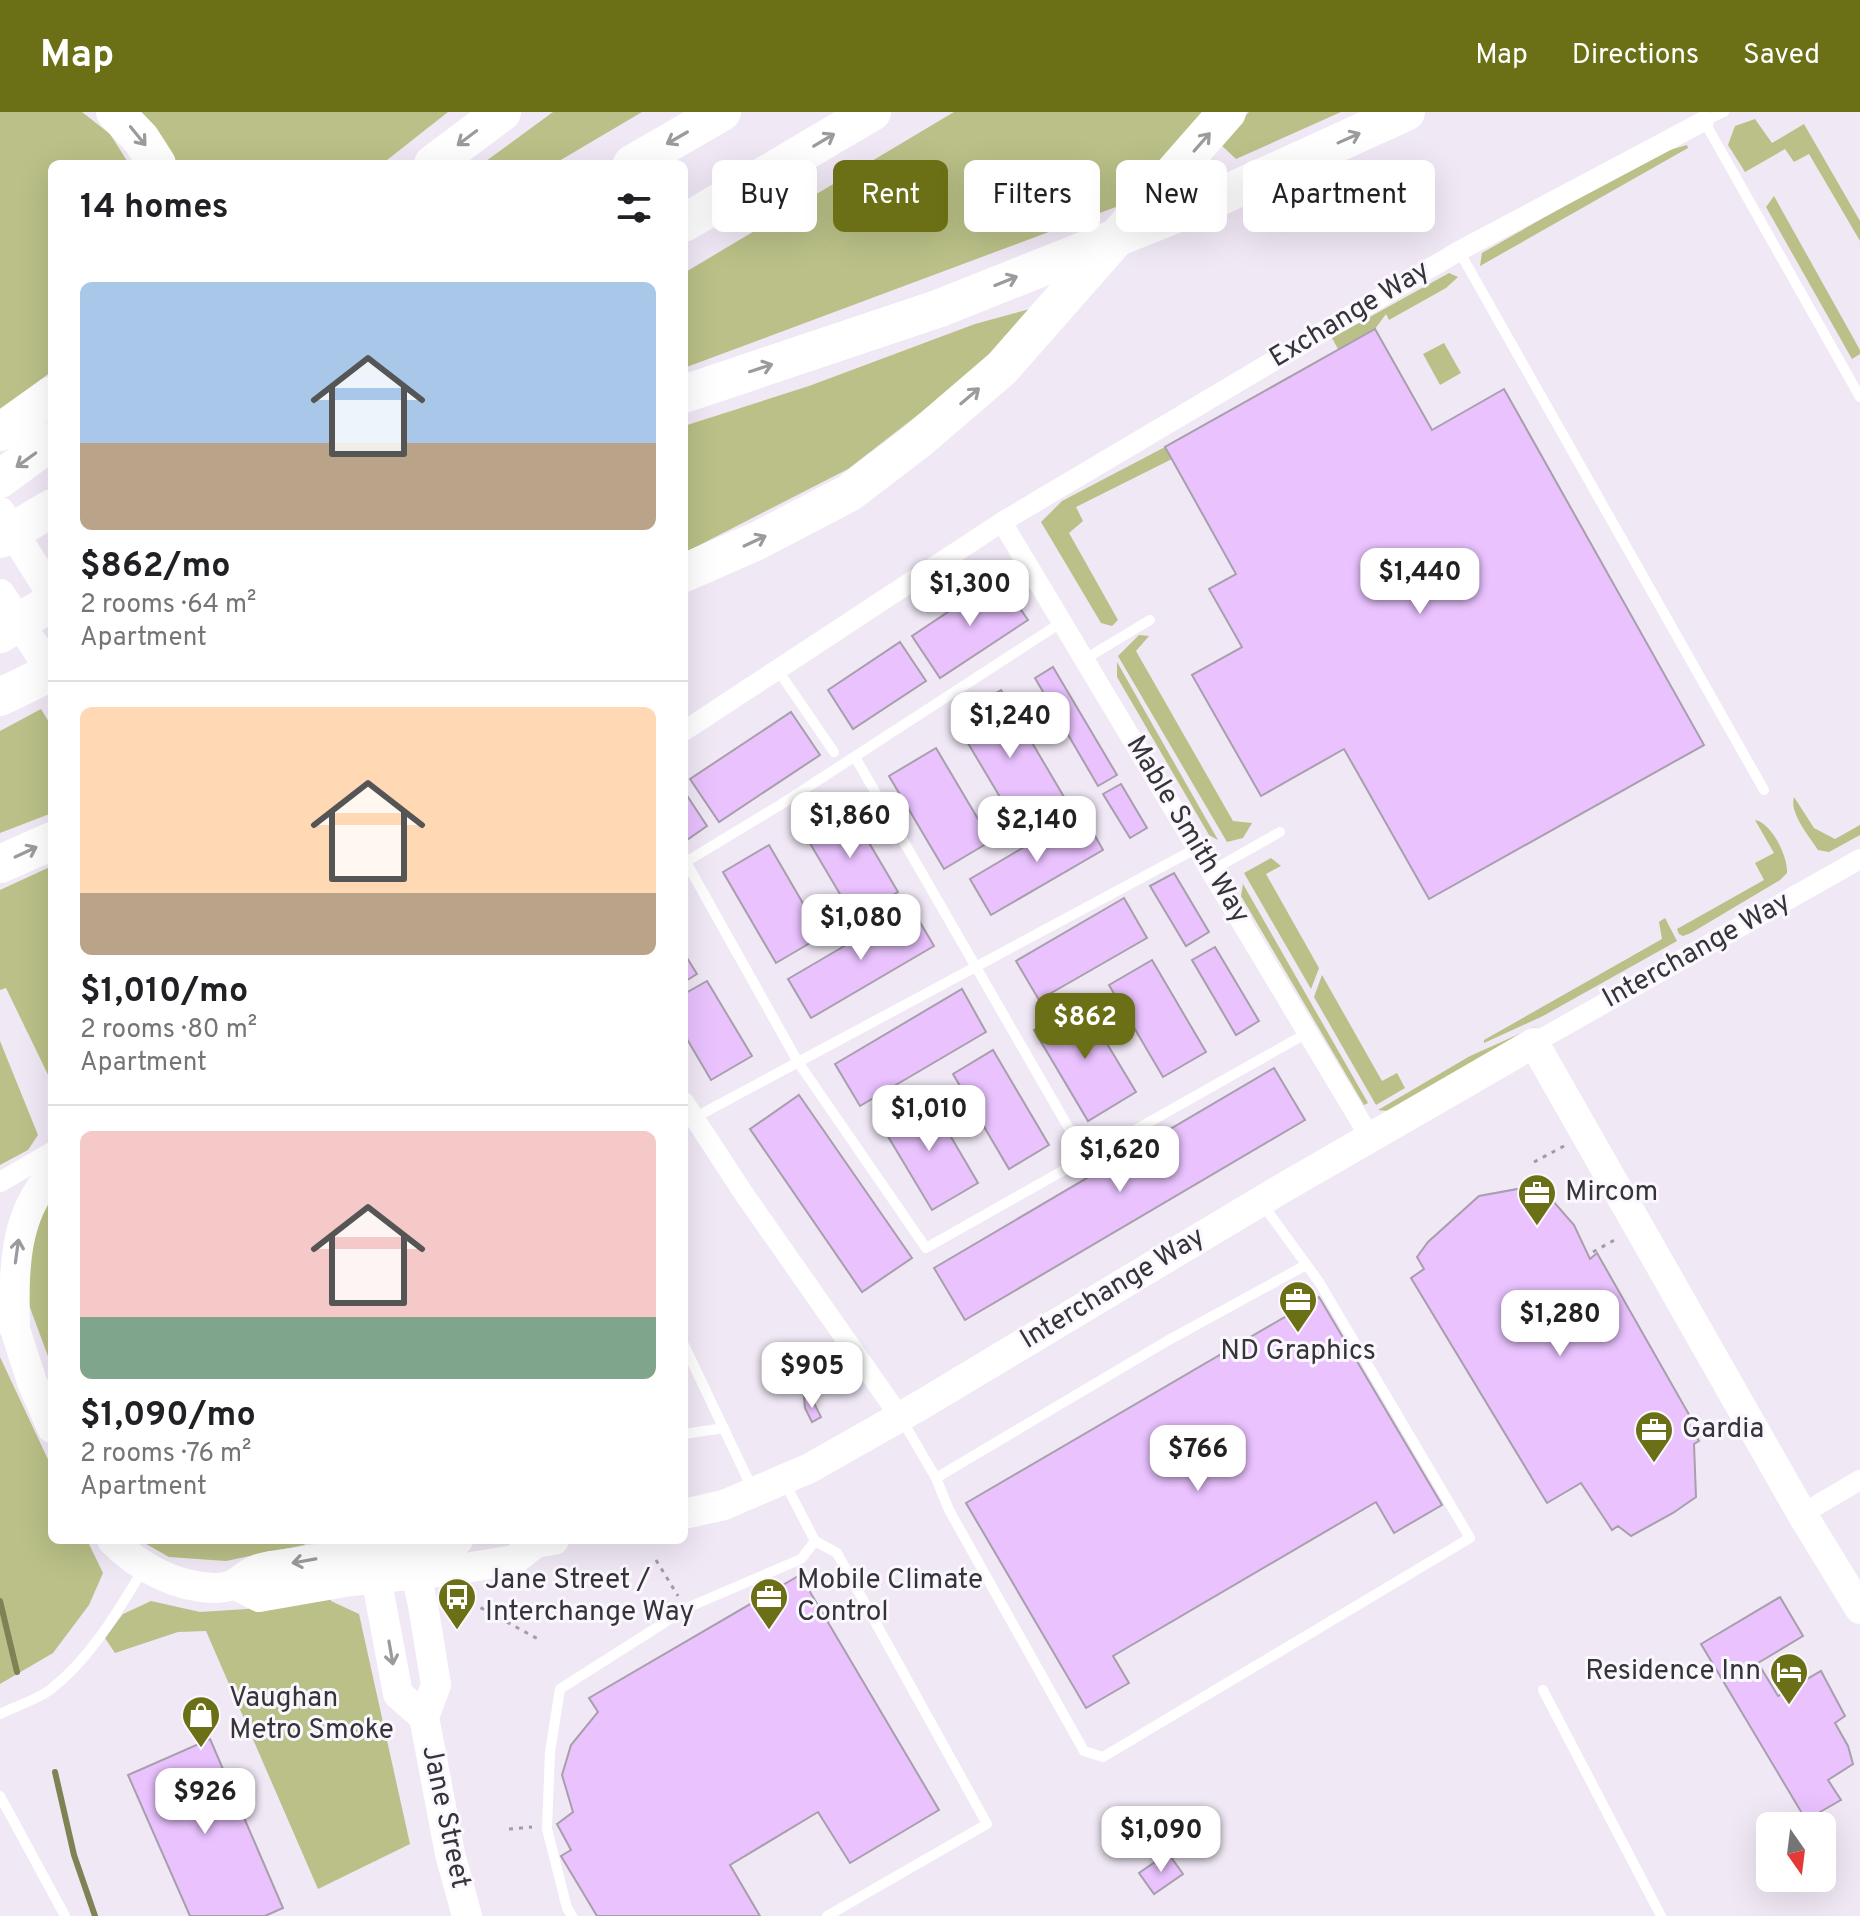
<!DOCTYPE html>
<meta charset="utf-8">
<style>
:root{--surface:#fff;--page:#f2f2f2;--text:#202124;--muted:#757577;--line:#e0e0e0;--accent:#6b7016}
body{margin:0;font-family:Overpass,sans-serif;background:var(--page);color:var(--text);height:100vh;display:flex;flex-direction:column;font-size:30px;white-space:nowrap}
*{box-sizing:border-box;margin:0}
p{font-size:26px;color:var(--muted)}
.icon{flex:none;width:44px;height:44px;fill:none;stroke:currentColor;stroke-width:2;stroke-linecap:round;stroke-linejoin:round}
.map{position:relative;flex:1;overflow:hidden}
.drawer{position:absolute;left:48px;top:48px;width:640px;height:1384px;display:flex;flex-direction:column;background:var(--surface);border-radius:12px;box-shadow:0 8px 32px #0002}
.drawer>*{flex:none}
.hud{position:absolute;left:712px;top:48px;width:760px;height:72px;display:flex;gap:16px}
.needle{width:52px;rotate:166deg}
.tools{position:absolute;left:1756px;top:1700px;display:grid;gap:16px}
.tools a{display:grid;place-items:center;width:80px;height:80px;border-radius:12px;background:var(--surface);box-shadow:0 8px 32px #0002;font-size:40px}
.price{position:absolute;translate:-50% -68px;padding:0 18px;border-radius:16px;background:#fff;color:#222;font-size:26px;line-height:52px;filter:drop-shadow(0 2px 4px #0008)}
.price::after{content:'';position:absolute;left:50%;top:48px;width:24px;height:18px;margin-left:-12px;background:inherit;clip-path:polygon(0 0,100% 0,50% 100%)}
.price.selected{background:var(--accent);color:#fff}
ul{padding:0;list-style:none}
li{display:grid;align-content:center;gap:16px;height:424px;padding:0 32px}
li+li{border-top:2px solid var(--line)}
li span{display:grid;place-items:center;height:248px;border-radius:12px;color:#555}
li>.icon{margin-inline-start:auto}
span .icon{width:144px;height:144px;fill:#fffc;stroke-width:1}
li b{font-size:34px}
h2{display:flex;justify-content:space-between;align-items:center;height:96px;padding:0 32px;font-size:34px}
.chip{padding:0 28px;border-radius:12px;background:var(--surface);box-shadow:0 8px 32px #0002;font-size:28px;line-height:72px}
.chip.selected{background:var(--accent);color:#fff}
header{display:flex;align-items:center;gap:48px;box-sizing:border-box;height:112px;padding:0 40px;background:var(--accent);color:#fff}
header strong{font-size:38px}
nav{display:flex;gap:44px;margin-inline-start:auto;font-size:28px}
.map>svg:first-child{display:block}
</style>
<header>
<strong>Map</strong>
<nav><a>Map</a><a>Directions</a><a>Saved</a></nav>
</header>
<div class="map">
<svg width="1860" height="1804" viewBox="0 0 1860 1804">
<rect width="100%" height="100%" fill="#f0e8f5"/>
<g fill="#bac087">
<polygon points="0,0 82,0 110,22 129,52 52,52 52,259 0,299"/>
<polygon points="135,0 448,0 382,52 171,52"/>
<polygon points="553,0 642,0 554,52 482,52"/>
<polygon points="954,0 1210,0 1132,89 684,256 684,161"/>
<polygon points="1249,0 1341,0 1236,47 1219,31"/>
<polygon points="1755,7 1772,31 1804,12 1860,109 1860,129 1809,42 1794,50 1785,37 1745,60 1728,33 1735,14"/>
<polygon points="1687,33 1688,36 1480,154 1482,141 1656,42"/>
<polygon points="1774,84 1860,238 1860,242 1852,247 1766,95"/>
<polygon points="1449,161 1458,165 1446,176 1389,208 1386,202 1375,217 1338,237 1332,226"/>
<polygon points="1037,195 985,251 848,357 684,441 684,314 809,274 975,212"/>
<polygon points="1444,231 1461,261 1440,273 1423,242"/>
<polygon points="1165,335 1172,347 1076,395 1083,409 1069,421 1118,508 1112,514 1101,511 1041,410 1062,389"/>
<polygon points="1139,523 1149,524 1136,539 1233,709 1252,711 1243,726 1227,730 1118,544"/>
<polygon points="1117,550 1218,728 1209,723 1117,565"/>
<polygon points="41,597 52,615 52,701 0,721 0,619"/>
<path d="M1794 685 1814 716 1835 727 1860 713V723L1829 740 1818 738C1809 724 1789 701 1794 685Z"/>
<path d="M1755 708C1772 711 1788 745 1787 761L1780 768 1691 821 1683 824 1679 822 1677 817 1764 768 1755 751 1774 741Z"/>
<polygon points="1271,746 1281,754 1266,762 1319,856 1311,877 1244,761"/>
<polygon points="52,754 52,971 6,876 0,878 0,778"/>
<polygon points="1243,772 1368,991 1364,993 1241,784"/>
<polygon points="1665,806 1677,829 1543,904 1484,931 1484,928 1662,827 1659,810"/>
<polygon points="1322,863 1382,969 1397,961 1405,976 1376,993 1314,885"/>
<polygon points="1537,914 1408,990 1388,999 1378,998 1470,944"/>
<polygon points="0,929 38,1023 28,1038 0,1053"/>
<polygon points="52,1077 52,1255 29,1193 24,1138"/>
<polygon points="0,1245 52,1356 52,1428 87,1428 103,1461 89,1493 53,1541 0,1572"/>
<polygon points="139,1428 309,1428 304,1433 226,1449 169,1445"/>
<polygon points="330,1482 331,1489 359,1502 410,1732 318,1777 206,1519 178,1520 115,1541 105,1526 123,1502 151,1489 200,1500 247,1497"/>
</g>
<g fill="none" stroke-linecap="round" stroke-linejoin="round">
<g stroke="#7e8254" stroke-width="6">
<polyline points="0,1489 17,1560"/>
<polyline points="55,1660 74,1743 95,1804"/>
</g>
</g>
<g fill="#e9c2fe" stroke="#a79fab" stroke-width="2">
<polygon points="1375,217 1432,318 1504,277 1704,633 1429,787 1344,637 1261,684 1192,563 1242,535 1209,477 1236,462 1165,335"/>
<polygon points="999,466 1028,508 940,566 912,524"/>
<polygon points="900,530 926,569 853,617 828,578"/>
<polygon points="1053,555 1117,663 1098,674 1035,566"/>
<polygon points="1001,578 1067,690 1019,717 953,606"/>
<polygon points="791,600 820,643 719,710 690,667"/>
<polygon points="936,636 991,729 944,757 889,664"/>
<polygon points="1121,672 1147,716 1130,726 1103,682"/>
<polygon points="684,679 707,714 684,730"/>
<polygon points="845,690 898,780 854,806 801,716"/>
<polygon points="1082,701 1103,738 991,803 970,767"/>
<polygon points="769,733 822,824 776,851 723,760"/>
<polygon points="1174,761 1209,820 1186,834 1150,774"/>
<polygon points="1124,786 1147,826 1039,888 1016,849"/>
<polygon points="911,795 934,834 811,906 788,867"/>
<polygon points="1215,835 1259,909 1236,923 1192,848"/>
<polygon points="684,841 697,862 684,870"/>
<polygon points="1152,848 1206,940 1163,965 1109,873"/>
<polygon points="707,869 752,944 711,968 684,922 684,882"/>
<polygon points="962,877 986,920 860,994 835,952"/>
<polygon points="1082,890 1136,980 1088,1009 1034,918"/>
<polygon points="993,938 1049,1033 1009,1057 953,962"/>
<polygon points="1274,956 1305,1008 965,1208 934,1156"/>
<polygon points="799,983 912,1146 862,1180 750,1017"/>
<polygon points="927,984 978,1071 932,1098 880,1011"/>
<polygon points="1539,1073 1574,1113 1590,1147 1597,1141 1691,1306 1687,1308 1699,1329 1694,1332 1696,1385 1673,1401 1631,1424 1618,1414 1612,1418 1581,1371 1547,1391 1411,1166 1424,1157 1417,1145 1428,1130 1479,1084"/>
<polygon points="1319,1185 1442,1393 1394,1421 1376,1390 1113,1544 1129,1571 1086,1596 966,1391"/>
<polygon points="804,1285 814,1291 821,1305 812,1310 805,1296"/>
<polygon points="800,1463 939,1698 850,1751 818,1700 730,1753 760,1804 597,1804 561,1744 571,1738 557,1712 573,1700 562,1663 571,1633 598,1600 589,1586"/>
<polygon points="1780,1485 1803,1524 1758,1551 1778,1584 1821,1559 1845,1604 1835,1611 1848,1634 1853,1652 1828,1668 1841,1688 1806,1708 1701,1532"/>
<polygon points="210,1627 283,1796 265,1804 190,1804 128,1663"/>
<polygon points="1168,1741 1183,1762 1154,1782 1139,1761"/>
</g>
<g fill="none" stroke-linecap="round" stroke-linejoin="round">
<g stroke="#a09ba4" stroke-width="3" stroke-dasharray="4 6" stroke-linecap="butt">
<polyline points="1534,1050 1566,1033"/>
<polyline points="1593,1140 1618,1126"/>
<polyline points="656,1448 678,1484"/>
<polyline points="463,1486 538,1527"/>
<polyline points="509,1717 532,1715"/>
</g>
<g stroke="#fff" stroke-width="10">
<polyline points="1724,0 1704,9 1860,285"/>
<polyline points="1459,139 1764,678"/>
<polyline points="1085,547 1150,508"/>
<polyline points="777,557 834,640"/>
<polyline points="855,645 1086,1046"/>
<polyline points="686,750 798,950 926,1136 1307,921"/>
<polyline points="684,751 780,693 1062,510"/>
<polyline points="1211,759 1280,720"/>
<polyline points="694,1006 1197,736"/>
<polyline points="684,1233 753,1378"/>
<polyline points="902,1308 936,1366 949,1398 1084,1639 1103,1645 1470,1426 1319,1170 1261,1090"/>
<polyline points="684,1322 724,1316"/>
<polyline points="936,1366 1167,1229 1306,1153"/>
<polyline points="784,1369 815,1429 837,1441 987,1712 827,1804"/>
<polyline points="1543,1578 1661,1804"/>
<path d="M0 1602C16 1594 36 1588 50 1578 91 1546 118 1499 144 1456"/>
<polyline points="0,1684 65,1804"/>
<polyline points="572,1804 567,1796 547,1717 550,1640 560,1577 689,1495 801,1447 815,1429"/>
</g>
<g stroke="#fff" stroke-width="20">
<polyline points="1002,410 1371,1027"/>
<polyline points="684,619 1002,410 1459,139 1704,9"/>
<polyline points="1534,931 1860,747"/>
<polyline points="684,990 742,1079 900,1305"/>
<polyline points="0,1070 52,1040"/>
<polyline points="1802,1402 1860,1368"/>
</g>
<g stroke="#fff" stroke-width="30">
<polyline points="0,400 52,482"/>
<polyline points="0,482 52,560"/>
<polyline points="6,1200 15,1217 32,1270 52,1316"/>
<path d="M15 1217C14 1162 12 1105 52 1062"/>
<polyline points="684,1402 724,1393 810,1356 921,1293 1276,1080 1534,931 1802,1402 1860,1497"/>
<path d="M112 1428C138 1455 176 1475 214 1476 240 1476 239 1464 258 1457 271 1453 286 1452 300 1450 352 1440 405 1436 458 1428"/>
<polyline points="408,1428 423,1493 436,1573 424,1605 450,1742 467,1804"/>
<polyline points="373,1449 398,1582 424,1605"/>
<polyline points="236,1473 259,1485 351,1469 447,1459 514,1448 536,1431 554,1428"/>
</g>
<g stroke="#fff" stroke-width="38">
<polyline points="115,0 141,27 157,52"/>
<polyline points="433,52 502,0"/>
<polyline points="632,52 722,0"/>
<polyline points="684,111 872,0"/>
<polyline points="684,282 940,196 1221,84 1406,0"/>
<polyline points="0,320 52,283"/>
<polyline points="0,367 52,329"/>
<polyline points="0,427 52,396"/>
<polyline points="684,461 757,429 849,381 917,329 1002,256 1227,0"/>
<polyline points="0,522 52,490"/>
<polyline points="0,585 52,560"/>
<polyline points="0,752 52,729"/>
</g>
</g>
<defs><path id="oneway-shaft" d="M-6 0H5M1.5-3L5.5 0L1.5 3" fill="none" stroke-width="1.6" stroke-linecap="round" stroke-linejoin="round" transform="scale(2)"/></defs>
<g stroke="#9b9a9c">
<use href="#oneway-shaft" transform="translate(138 24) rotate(51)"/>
<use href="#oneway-shaft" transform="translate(467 26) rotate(143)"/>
<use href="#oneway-shaft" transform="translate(677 26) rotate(150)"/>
<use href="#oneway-shaft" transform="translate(1349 26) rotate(-24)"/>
<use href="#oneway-shaft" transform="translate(824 28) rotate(-31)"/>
<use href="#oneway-shaft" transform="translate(1202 30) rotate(-49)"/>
<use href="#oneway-shaft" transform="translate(1006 169) rotate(-22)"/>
<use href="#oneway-shaft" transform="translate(761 256) rotate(-18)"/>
<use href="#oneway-shaft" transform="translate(970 284) rotate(-40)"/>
<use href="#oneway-shaft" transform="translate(26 348) rotate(144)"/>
<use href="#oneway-shaft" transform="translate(755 429) rotate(-25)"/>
<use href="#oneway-shaft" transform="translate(26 740) rotate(-25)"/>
<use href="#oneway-shaft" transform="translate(17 1139) rotate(-82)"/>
<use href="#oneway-shaft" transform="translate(304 1449) rotate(170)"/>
<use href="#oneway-shaft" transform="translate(391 1541) rotate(80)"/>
</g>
<defs>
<g id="office-pin" transform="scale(2)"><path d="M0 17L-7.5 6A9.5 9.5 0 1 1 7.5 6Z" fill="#6b7016" stroke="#fbf7fe"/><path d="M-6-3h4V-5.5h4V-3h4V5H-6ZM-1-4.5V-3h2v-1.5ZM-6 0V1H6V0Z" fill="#fff"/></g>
<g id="bus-pin" transform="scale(2)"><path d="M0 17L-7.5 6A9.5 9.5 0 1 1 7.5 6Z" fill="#6b7016" stroke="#fbf7fe"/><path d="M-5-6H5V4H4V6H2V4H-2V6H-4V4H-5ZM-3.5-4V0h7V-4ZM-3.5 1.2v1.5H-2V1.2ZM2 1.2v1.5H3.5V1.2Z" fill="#fff"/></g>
<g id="hotel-pin" transform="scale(2)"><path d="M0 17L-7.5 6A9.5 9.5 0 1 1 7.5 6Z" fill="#6b7016" stroke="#fbf7fe"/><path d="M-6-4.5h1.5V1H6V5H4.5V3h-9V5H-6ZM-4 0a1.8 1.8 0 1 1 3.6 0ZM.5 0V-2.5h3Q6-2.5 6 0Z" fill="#fff"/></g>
<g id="shop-pin" transform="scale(2)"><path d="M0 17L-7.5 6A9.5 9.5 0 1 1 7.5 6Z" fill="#6b7016" stroke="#fbf7fe"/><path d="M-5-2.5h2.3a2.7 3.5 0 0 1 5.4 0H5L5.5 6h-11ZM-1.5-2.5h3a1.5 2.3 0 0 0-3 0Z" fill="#fff"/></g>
</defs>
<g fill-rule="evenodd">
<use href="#office-pin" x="1537" y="1081"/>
<use href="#office-pin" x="1298" y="1188"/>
<use href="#office-pin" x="1654" y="1318"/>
<use href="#bus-pin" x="457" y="1485"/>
<use href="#office-pin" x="769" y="1485"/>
<use href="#hotel-pin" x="1789" y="1560"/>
<use href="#shop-pin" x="201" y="1603"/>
</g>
<g text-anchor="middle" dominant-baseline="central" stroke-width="6" stroke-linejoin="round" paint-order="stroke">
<g font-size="28" fill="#373439" stroke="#fbf7fe">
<text transform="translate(1350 203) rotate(-31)">Exchange Way</text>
<text transform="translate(1187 718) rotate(59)">Mable Smith Way</text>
<text transform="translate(1697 839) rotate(-29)">Interchange Way</text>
<text transform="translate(1113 1177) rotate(-31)">Interchange Way</text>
<text transform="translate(445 1705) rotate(78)">Jane Street</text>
</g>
<g font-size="28" fill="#373439" stroke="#fbf7fe" text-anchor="start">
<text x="1565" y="1081">Mircom</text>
<text x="1298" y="1240" text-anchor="middle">ND Graphics</text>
<text x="1682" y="1318">Gardia</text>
<text x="485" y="1469">Jane Street /<tspan x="485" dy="32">Interchange Way</tspan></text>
<text x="797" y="1469">Mobile Climate<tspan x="797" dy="32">Control</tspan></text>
<text x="1761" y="1560" text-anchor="end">Residence Inn</text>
<text x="229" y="1587">Vaughan<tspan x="229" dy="32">Metro Smoke</tspan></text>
</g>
</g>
</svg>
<div class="tools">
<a><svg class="needle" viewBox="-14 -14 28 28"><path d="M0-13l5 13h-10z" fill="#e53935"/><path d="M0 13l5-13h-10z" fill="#757577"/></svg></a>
</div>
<b class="price" style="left:1420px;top:504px">$1,440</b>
<b class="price" style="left:970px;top:516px">$1,300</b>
<b class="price" style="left:1010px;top:648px">$1,240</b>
<b class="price" style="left:850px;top:748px">$1,860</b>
<b class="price" style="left:1037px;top:752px">$2,140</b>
<b class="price" style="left:861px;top:850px">$1,080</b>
<b class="price selected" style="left:1085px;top:949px">$862</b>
<b class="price" style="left:929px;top:1041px">$1,010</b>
<b class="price" style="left:1120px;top:1082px">$1,620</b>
<b class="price" style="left:1560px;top:1246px">$1,280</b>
<b class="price" style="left:812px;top:1298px">$905</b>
<b class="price" style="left:1198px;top:1381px">$766</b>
<b class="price" style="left:205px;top:1724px">$926</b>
<b class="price" style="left:1161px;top:1762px">$1,090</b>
<div class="hud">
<a class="chip">Buy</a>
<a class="chip selected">Rent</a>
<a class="chip">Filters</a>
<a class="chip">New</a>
<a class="chip">Apartment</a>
</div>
<section class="drawer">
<h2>14 homes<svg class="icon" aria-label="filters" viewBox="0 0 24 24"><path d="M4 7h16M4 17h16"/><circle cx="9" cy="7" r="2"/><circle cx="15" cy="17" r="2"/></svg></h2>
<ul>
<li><span style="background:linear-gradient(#a9c7e8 65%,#b9a48a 0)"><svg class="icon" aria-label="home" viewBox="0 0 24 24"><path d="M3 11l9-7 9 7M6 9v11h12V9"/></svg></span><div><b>$862/mo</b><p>2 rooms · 64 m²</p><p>Apartment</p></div></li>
<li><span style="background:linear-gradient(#ffd9b3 75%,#b9a48a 0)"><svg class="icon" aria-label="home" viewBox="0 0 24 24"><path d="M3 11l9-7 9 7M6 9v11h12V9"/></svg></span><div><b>$1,010/mo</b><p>2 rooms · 80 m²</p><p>Apartment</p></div></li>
<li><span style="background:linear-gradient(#f6c9c9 75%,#7fa58c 0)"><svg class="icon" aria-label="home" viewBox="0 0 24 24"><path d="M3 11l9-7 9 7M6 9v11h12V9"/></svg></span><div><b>$1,090/mo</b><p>2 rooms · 76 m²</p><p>Apartment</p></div></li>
</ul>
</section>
</div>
